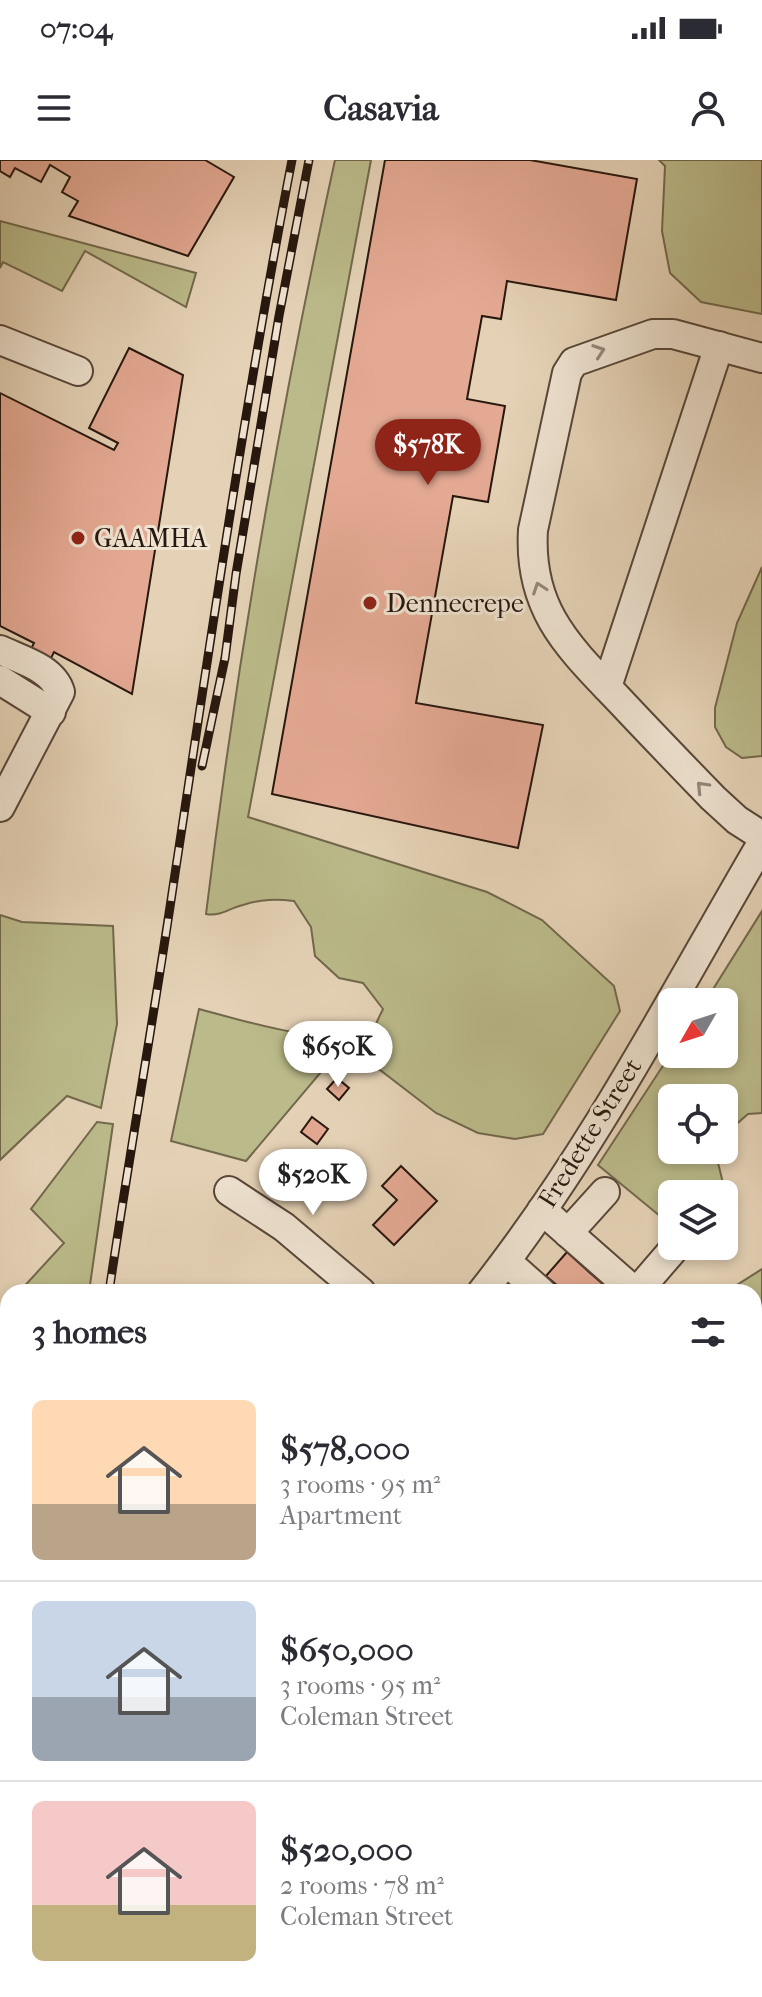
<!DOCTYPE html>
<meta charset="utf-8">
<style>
:root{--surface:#fff;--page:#f2f2f3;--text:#2b2b33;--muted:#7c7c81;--line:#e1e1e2;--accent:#8f2418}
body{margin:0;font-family:"IM FELL French Canon",serif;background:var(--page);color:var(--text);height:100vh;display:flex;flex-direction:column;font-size:30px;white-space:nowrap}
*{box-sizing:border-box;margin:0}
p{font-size:26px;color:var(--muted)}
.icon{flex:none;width:44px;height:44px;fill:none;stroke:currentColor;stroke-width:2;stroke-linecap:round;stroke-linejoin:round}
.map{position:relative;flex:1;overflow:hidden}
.drawer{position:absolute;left:0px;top:1124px;width:762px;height:714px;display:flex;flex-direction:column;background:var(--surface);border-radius:24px 24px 0 0;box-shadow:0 4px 12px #0003}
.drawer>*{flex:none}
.needle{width:52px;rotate:231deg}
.fabs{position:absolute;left:658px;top:828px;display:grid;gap:16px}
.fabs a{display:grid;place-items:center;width:80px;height:80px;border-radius:12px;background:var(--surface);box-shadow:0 4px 12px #0003;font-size:40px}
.price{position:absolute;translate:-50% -68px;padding:0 18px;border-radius:28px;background:#fff;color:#222;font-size:26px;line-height:52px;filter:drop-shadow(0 2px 4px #0008)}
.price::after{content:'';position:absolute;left:50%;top:48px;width:24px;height:18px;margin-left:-12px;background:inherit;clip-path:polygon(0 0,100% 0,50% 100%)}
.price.active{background:var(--accent);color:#fff}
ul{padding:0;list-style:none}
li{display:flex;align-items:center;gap:24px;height:200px;padding:0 32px}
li+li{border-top:2px solid var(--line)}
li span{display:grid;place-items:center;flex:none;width:224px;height:160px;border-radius:12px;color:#555}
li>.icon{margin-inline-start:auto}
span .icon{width:96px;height:96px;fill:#fffc;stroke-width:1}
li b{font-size:34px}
h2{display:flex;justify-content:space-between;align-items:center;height:96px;padding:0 32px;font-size:34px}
.status{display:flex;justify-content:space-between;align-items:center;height:56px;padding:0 40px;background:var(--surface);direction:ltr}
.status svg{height:22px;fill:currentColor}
header{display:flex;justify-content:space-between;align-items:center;height:104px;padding:0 32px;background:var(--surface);font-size:36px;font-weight:700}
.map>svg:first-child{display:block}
</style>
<div class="status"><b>07:04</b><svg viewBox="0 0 49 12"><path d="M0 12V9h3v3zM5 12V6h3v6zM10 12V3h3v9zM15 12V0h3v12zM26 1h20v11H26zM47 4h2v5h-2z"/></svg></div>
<header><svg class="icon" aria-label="menu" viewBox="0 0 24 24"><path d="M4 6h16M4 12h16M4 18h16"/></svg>Casavia<svg class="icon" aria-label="person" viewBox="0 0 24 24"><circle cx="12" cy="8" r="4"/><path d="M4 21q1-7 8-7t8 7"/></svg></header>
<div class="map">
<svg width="762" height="1837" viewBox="0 0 762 1837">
<rect width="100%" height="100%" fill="#e5d2b6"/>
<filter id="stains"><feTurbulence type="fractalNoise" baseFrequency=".0025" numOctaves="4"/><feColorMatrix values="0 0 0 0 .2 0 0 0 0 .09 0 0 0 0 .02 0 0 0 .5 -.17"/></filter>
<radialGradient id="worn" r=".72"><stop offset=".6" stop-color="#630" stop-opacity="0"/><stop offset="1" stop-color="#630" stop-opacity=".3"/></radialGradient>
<g fill="#bbba8a" stroke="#72684c" stroke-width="2">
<path d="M335 0H371L248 657 487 732 542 760 614 826 620 851 543 974 515 979 478 973 436 953 380 910 343 899 326 906 246 1001 171 981 199 849C258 865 309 881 370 876L383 849 363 823 339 818 315 796 311 767 294 741C276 739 261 739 243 745 229 748 220 757 206 754 237 500 280 250 335 0Z"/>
<polygon points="659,0 762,0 762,154 701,142 670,113 662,71 665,6"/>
<polygon points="0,61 196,113 186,147 85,91 62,131 3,102 0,108"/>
<polygon points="762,407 762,596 742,598 726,587 715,567 715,548 737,463"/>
<polygon points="762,751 762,953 748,954 724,975 724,938 672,938 672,990 715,990 733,1065 724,1079 724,1034 672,1034 672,1066 598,1005 672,892 724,894 724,842 705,842"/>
<polygon points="0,755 22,762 113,766 117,864 101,948 67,936 0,1000"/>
<polygon points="97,962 113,964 89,1132 19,1132 64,1083 31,1049"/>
<polygon points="762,1109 762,1159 754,1165 754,1132 735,1132 737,1125"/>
<polygon points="0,1223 8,1230 8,1489 0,1490"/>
<polygon points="202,1830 586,1830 588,1837 202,1837"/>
</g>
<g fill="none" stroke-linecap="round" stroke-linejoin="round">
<g stroke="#6a7770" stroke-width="8">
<polyline points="0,1512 8,1512"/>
<polyline points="579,1830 582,1837"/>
</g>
</g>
<g fill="#e4a993" stroke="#28170e" stroke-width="2">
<polygon points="0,0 205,0 234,17 188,96 69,56 78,41 62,32 70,17 50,5 41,22 15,8 10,17 0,11"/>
<polygon points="385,0 530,0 637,19 616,140 507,121 501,159 482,156 467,239 505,246 488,342 453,336 416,543 543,565 518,688 272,634"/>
<polygon points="129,188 183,215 132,534 54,492 47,506 28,495 34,483 0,466 0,233 114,290 118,283 89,268"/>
<polygon points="337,918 349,928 339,940 327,929"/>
<polygon points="312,957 328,969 317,984 301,972"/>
<polygon points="401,1006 437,1041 394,1085 373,1065 397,1040 382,1026"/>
<polygon points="567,1092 589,1112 612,1132 565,1132 546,1116"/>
<polygon points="754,1551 762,1556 760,1585 754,1580"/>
<polygon points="762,1670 762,1697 754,1704 754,1677"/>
<polygon points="762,1735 762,1777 754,1769 754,1743"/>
</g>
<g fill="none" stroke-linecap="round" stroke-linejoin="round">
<g stroke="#574638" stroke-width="32">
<g id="minor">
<polyline points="0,180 78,211"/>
<path d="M762 198 673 174H653L574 202 567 213 533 370C528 452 571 489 623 544 653 576 683 607 713 638L737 660 762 676"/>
<path d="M0 490C21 500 53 508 60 532L0 647"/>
<polyline points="0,520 51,552"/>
<polyline points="607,527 719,186"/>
<polyline points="229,1031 284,1067 361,1132"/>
<polyline points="542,1050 633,1130 641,1127 672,1091"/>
<polyline points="568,1073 605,1032"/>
<polyline points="506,1101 541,1132"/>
<path d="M482 1132C591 994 673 835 762 683"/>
<polyline points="754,1446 762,1451"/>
</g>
</g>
<g stroke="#28170e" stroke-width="40">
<g id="major">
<polyline points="0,1175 8,1182"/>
<polyline points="708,1830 715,1837"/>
</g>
</g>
<use href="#minor" stroke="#eee2d0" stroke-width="28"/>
<use href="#major" stroke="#e5d2b6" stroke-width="36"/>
<g stroke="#28170e" stroke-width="9">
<g id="rail">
<polyline points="202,606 225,498 236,414 279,156 309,0"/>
<path d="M109 1132C129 997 153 862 173 727 210 484 245 241 292 0"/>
<polyline points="0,1816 8,1768"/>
</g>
</g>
<use href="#rail" stroke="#eee2d0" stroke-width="6" stroke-dasharray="18" stroke-linecap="butt"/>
</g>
<defs><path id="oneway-chevron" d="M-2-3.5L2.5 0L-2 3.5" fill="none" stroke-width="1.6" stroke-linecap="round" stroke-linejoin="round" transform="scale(2)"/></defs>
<g stroke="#958779">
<use href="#oneway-chevron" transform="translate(599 191) rotate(-19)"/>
<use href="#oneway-chevron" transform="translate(539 428) rotate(-109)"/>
<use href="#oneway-chevron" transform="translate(702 627) rotate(-134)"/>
</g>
<g fill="#8f2418" stroke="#eee2d0" stroke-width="3">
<circle cx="78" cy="378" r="8"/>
<circle cx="370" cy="443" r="8"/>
</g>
<g text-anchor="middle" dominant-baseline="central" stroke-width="6" stroke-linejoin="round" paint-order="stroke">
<g font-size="26" fill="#28170e" stroke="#eee2d0" text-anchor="start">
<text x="94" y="378">GAAMHA</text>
<text x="386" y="443">Dennecrepe</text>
</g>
<g font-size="26" fill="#28170e" stroke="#eee2d0">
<text transform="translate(590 973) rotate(-58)">Fredette Street</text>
</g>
</g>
<rect width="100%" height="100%" filter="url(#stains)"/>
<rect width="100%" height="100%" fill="url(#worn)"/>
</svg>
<div class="fabs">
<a><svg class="needle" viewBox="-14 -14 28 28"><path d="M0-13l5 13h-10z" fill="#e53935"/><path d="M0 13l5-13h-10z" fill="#7c7c81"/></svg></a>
<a><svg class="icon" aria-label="locate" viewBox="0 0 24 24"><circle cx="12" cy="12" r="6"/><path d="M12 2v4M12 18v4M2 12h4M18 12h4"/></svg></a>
<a><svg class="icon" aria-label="layers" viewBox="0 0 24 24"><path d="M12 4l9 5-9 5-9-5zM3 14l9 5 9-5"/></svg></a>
</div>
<b class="price active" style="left:428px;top:327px">$578K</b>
<b class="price" style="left:338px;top:929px">$650K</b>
<b class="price" style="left:313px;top:1057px">$520K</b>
<section class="drawer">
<h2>3 homes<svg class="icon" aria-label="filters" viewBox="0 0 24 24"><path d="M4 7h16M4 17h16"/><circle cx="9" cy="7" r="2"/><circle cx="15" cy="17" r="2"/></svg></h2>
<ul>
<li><span style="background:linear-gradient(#ffd9b3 65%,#b9a48a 0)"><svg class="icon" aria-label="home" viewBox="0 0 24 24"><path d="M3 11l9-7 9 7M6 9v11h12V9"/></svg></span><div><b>$578,000</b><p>3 rooms · 95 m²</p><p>Apartment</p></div></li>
<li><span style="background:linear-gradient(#c9d6e8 60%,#9aa5b1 0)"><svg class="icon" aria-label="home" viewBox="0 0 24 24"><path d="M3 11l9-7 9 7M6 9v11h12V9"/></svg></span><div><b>$650,000</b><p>3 rooms · 95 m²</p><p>Coleman Street</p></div></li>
<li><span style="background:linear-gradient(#f6c9c9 65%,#c2b280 0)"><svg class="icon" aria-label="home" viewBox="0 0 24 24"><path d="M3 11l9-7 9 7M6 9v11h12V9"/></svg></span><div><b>$520,000</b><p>2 rooms · 78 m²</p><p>Coleman Street</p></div></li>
</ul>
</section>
</div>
